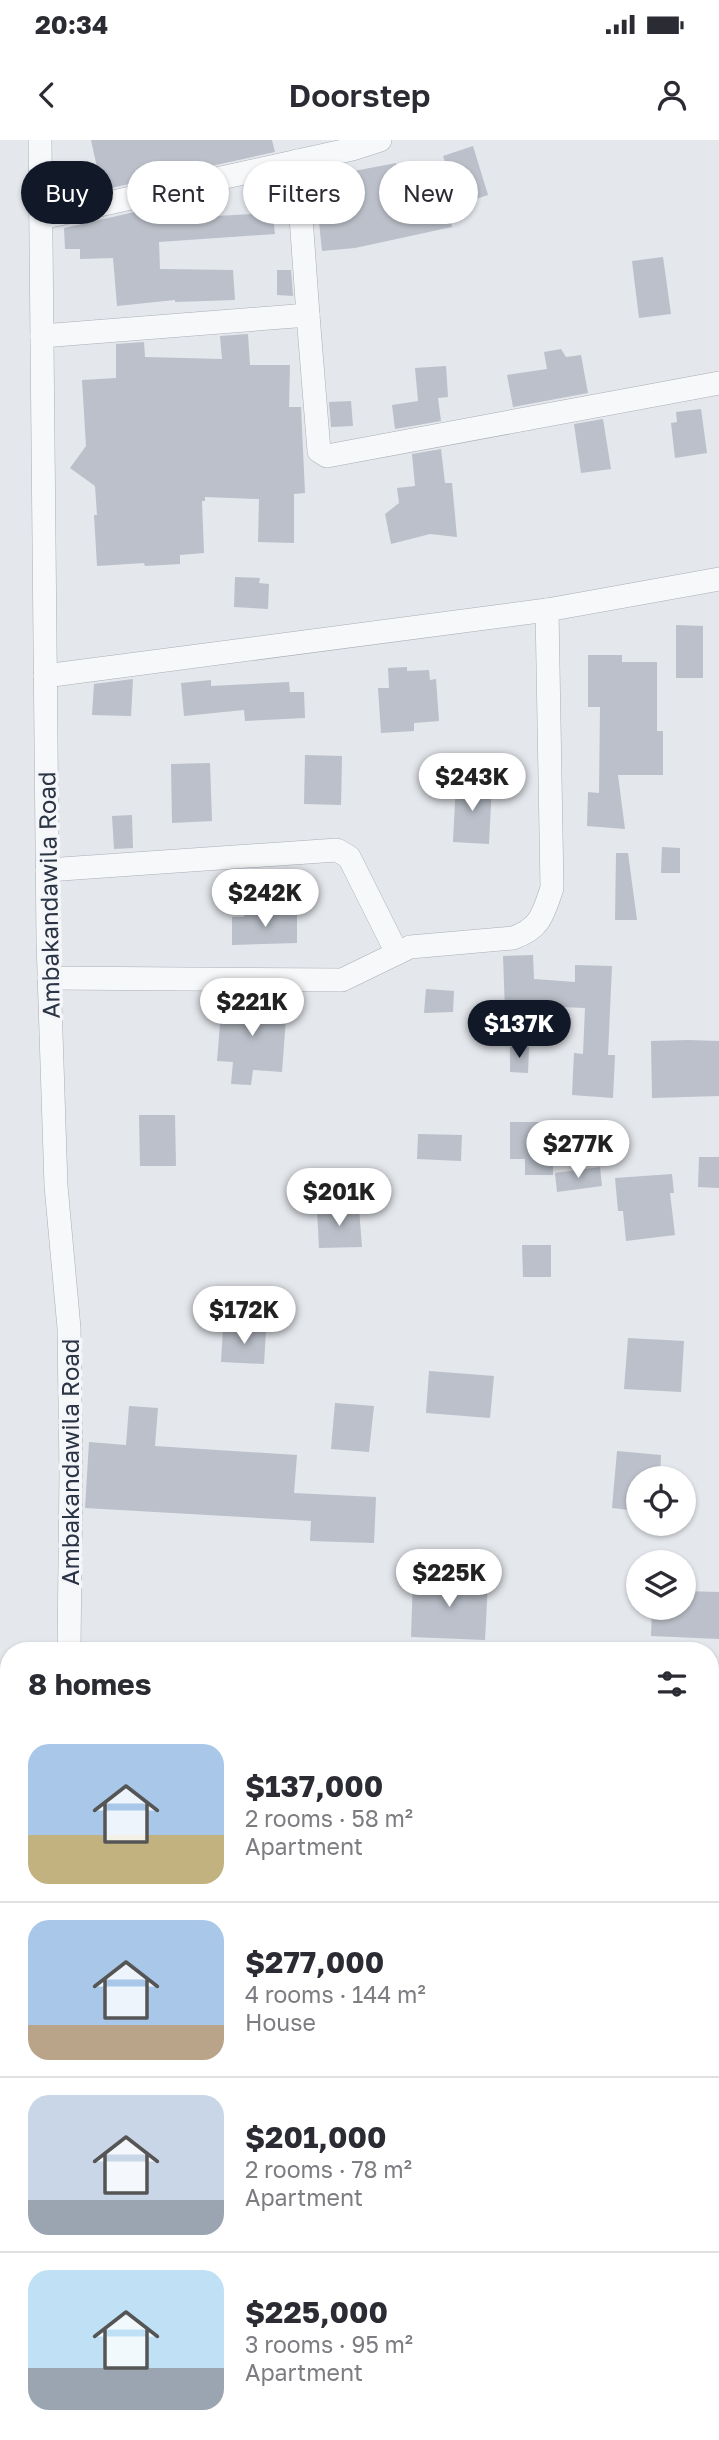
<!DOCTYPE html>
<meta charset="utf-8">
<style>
:root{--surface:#fff;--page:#f7f7f7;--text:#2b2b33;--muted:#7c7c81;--line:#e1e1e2;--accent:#111827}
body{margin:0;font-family:"Golos Text",sans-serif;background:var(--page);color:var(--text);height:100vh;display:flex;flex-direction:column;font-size:26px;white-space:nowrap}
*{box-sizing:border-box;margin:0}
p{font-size:23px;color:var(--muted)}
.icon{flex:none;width:38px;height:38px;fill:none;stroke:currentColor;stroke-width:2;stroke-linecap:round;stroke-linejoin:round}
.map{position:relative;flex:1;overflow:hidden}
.details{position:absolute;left:0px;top:1502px;width:719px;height:800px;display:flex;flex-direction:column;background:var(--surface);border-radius:28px 28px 0 0;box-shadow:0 2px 5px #0004}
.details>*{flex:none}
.guide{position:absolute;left:21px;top:21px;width:677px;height:63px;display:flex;gap:14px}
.fabs{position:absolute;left:626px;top:1326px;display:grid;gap:14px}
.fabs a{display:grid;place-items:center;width:70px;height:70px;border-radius:50%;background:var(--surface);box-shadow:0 2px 5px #0004;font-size:35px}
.price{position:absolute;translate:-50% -60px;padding:0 16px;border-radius:24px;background:#fff;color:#222;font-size:23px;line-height:46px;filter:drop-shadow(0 2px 4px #0008)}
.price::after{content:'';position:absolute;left:50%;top:42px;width:21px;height:16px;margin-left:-10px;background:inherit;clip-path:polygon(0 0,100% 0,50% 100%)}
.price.selected{background:var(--accent);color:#fff}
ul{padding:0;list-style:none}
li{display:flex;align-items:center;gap:21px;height:175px;padding:0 28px}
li+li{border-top:2px solid var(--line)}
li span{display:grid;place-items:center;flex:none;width:196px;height:140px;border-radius:21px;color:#555}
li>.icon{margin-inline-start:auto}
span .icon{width:84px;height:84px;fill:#fffc;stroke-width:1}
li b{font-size:30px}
h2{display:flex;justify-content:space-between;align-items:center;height:84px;padding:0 28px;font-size:30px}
.tag{padding:0 24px;border-radius:32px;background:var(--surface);box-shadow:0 2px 5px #0004;font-size:24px;line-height:63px}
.tag.selected{background:var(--accent);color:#fff}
.status{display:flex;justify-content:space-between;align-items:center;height:49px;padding:0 35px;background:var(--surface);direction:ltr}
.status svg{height:19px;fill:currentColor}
header{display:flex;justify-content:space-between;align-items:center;height:91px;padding:0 28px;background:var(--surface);font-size:32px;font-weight:600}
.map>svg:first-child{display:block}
</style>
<div class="status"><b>20:34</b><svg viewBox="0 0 49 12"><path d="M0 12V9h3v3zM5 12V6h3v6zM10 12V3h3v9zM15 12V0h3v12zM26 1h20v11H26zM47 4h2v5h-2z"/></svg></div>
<header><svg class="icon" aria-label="back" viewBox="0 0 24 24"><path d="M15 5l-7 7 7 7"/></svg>Doorstep<svg class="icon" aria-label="person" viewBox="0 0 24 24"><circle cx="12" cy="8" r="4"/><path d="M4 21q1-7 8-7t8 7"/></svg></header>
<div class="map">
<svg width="719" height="2300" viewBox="0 0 719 2300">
<rect width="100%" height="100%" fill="#e4e7ec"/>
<g fill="#bbc0ca">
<polygon points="91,0 272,0 275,12 102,50"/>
<polygon points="473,6 488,55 448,68 452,87 355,108 322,111 317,63 359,59 354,31 396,23 399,39 447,28 443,16"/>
<polygon points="214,54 215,76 253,74 253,68 272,67 275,94 159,102 160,129 233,130 235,160 175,162 175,160 117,166 113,118 80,119 80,109 65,109 64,88"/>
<polygon points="663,117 671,174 639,178 632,121"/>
<polygon points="277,130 291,130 293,156 277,155"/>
<polygon points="248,194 250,225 290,225 289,267 301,267 305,353 294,354 294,403 258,402 259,359 205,357 205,361 202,361 204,413 180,415 180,424 145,426 144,423 97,426 94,375 97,375 95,346 70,328 86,306 82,240 116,238 116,204 144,202 145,217 222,219 220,196"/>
<polygon points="561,209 566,217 581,215 588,253 513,267 507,235 547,229 544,212"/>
<polygon points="446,226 448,257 438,258 441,281 395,289 392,265 418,261 415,228"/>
<polygon points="351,261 353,286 331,287 329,262"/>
<polygon points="701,269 707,313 675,318 671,283 677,282 676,272"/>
<polygon points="603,279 611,329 581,333 574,284"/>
<polygon points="441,309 445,343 452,343 457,397 430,394 391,404 385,374 399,363 397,348 415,346 412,314"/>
<polygon points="235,437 260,438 259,443 269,444 268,469 234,467"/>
<polygon points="676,485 703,486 703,538 676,538"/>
<polygon points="588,515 622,515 622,522 657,522 657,591 663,591 663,635 618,635 625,689 587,686 588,652 599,653 600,567 588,567"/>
<polygon points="407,527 407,531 429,530 430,540 436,539 439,581 414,583 414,591 381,593 378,548 389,548 388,528"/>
<polygon points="133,539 131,576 92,575 94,544"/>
<polygon points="211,540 211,546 289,542 290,552 304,552 305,578 245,581 244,570 184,576 181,543"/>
<polygon points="305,615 342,616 341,665 304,664"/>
<polygon points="210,623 212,681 172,683 171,624"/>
<polygon points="456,642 492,644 489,704 453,702"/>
<polygon points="132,675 133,708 114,709 112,676"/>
<polygon points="662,707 680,708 680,733 661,733"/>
<polygon points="616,713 628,713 637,780 615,780"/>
<polygon points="244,774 297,774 297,803 232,805 232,777 244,777"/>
<polygon points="533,815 534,839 575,842 575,825 612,826 608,915 615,915 613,958 572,955 574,913 583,914 585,868 535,866 535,870 505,871 503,816"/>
<polygon points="426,849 454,851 453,872 424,873"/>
<polygon points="222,860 287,865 282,932 253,930 251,945 231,944 233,922 217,921"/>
<polygon points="688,900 719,901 719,956 652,958 651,901"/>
<polygon points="510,907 529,907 528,933 510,932"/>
<polygon points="139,975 175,975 176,1026 140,1026"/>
<polygon points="510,982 553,982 553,1035 525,1035 525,1019 510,1019"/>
<polygon points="418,994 462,995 461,1021 417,1019"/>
<polygon points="699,1017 719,1017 719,1048 698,1047"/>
<polygon points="600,1027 602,1046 557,1052 555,1033"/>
<polygon points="672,1034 674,1053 670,1053 675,1095 626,1101 623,1071 618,1071 615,1038"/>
<polygon points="359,1068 362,1107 319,1108 317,1070"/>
<polygon points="522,1105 551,1105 551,1137 523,1137"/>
<polygon points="223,1188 266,1190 264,1224 221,1222"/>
<polygon points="628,1198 684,1201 681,1252 624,1249"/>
<polygon points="429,1231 494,1236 490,1278 426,1273"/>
<polygon points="335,1263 374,1266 369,1312 331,1309"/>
<polygon points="129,1266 158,1268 155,1306 297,1315 294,1353 376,1357 374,1403 310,1401 311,1381 85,1368 89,1302 126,1305"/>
<polygon points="617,1311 661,1315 660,1339 639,1339 639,1371 612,1368"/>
<polygon points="413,1439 488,1442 485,1500 411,1497"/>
<polygon points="684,1451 719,1452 719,1499 651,1496 652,1468 684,1468"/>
</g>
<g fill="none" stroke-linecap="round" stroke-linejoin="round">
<g stroke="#a9aeb7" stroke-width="24">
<g id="street">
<polyline points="40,0 48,801 56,1046 69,1188 71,1333 69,1510"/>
<polyline points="297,21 308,175"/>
<polyline points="41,78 352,9 380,0"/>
<polyline points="42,196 308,175 319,311 327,316 719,243"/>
<polyline points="45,536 547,470 719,439"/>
<polyline points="47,730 337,710 349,717 397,813"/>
<path d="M49 838 342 840 410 807 513 798C541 788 543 774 552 748L547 470"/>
<polyline points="710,2108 719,2108"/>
<polyline points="25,2300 26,2292"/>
</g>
</g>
<use href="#street" stroke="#f7f8fa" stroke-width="23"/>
</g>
<g text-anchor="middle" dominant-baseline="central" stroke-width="7" stroke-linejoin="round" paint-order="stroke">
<g font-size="24" fill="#2b3445" stroke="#f4f6f9">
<text transform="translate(48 755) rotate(-91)">Ambakandawila Road</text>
<text transform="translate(69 1322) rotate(-90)">Ambakandawila Road</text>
</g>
</g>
</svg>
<div class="fabs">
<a><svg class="icon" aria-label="locate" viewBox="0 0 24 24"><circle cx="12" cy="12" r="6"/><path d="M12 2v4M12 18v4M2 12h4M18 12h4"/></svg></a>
<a><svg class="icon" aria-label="layers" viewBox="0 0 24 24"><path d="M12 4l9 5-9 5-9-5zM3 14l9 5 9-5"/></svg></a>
</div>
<b class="price" style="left:472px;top:673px">$243K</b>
<b class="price" style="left:265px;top:789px">$242K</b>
<b class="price" style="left:252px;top:898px">$221K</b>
<b class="price selected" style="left:519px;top:920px">$137K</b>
<b class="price" style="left:578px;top:1040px">$277K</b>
<b class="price" style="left:339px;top:1088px">$201K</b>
<b class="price" style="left:244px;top:1206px">$172K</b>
<b class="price" style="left:449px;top:1469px">$225K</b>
<div class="guide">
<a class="tag selected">Buy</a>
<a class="tag">Rent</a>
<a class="tag">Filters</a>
<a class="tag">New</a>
</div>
<section class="details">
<h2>8 homes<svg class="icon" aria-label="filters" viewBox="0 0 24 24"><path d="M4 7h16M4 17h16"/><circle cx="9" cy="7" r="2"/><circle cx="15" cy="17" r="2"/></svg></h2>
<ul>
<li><span style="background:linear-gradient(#a9c7e8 65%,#c2b280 0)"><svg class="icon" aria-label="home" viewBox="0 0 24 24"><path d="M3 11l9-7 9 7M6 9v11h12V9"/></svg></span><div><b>$137,000</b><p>2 rooms · 58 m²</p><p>Apartment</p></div></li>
<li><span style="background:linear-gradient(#a9c7e8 75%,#b9a48a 0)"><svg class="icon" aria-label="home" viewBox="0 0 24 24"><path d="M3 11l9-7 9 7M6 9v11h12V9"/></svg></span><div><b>$277,000</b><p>4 rooms · 144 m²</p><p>House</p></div></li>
<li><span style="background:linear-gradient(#c9d6e8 75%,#9aa5b1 0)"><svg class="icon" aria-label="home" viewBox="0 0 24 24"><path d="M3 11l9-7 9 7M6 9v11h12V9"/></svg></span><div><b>$201,000</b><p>2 rooms · 78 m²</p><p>Apartment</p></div></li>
<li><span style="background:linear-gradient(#bfe0f5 70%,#9aa5b1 0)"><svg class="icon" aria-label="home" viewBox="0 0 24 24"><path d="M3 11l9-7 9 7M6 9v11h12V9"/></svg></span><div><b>$225,000</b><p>3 rooms · 95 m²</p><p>Apartment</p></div></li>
</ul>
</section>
</div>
